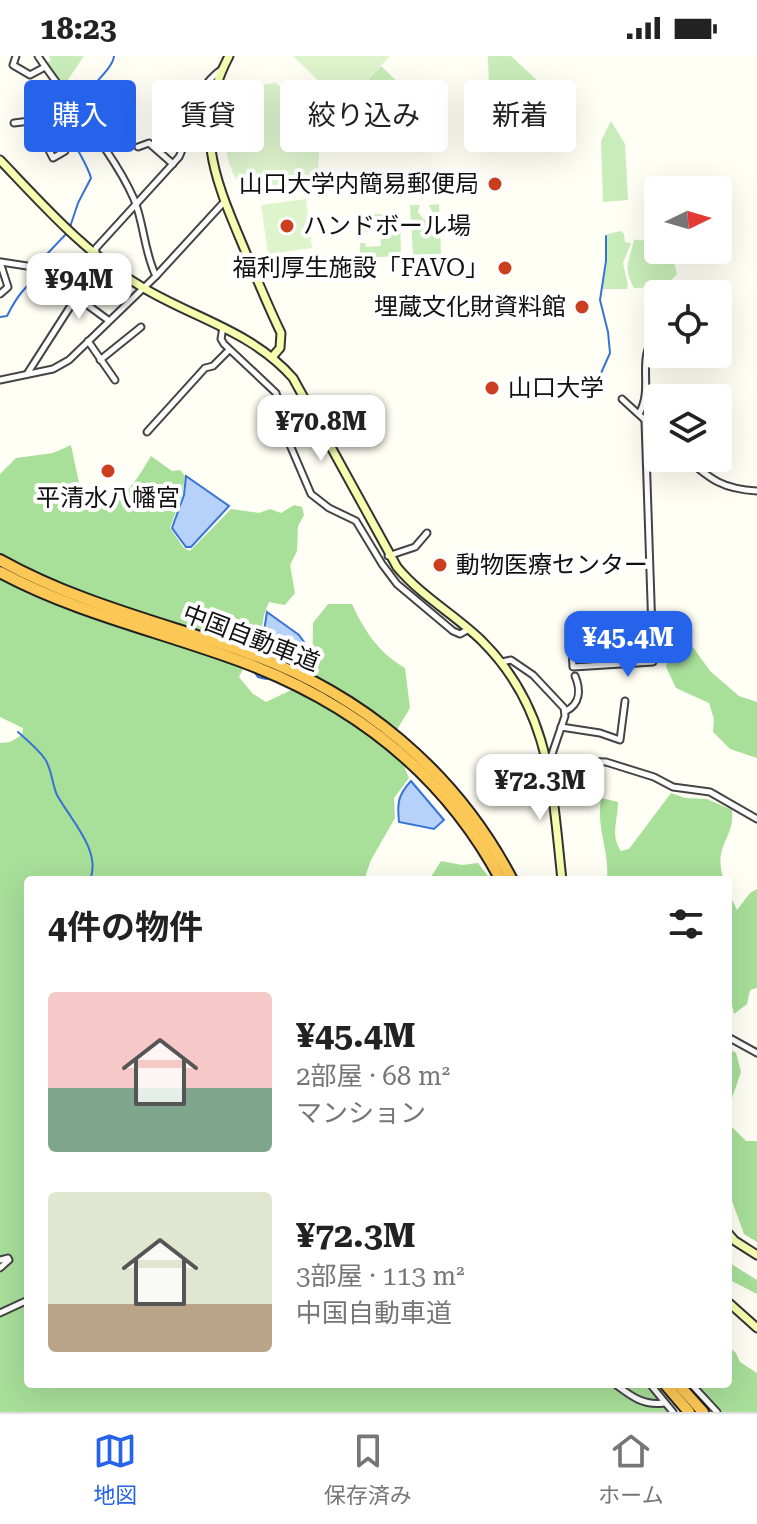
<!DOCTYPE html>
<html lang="ja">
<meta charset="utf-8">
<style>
:root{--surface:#fff;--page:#f6f6f6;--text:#222;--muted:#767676;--line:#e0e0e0;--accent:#2563eb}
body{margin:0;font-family:"Roboto Serif","Noto Sans JP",serif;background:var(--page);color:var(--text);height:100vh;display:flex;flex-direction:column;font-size:30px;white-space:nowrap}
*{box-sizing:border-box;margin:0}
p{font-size:26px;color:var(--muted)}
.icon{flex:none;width:44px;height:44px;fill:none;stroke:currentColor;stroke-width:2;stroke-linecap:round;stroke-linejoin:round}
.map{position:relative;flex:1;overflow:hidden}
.side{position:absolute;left:24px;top:820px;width:708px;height:512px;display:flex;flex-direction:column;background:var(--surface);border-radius:8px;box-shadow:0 8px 32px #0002}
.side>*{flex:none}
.guide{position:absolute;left:24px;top:24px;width:710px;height:72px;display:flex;gap:16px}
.needle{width:52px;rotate:85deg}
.fabs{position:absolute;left:644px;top:120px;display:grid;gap:16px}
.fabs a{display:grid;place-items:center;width:88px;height:88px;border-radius:8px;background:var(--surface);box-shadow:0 8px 32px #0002;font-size:40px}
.price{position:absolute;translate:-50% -68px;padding:0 18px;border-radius:16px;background:#fff;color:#222;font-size:26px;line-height:52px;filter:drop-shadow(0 2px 4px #0008)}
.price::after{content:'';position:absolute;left:50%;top:48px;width:24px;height:18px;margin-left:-12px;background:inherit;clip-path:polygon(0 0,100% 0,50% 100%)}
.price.active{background:var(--accent);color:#fff}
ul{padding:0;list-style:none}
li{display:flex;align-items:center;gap:24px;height:200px;padding:0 24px}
li span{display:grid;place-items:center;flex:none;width:224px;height:160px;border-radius:8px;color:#555}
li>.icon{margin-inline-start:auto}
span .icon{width:96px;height:96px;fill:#fffc;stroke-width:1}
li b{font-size:34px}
h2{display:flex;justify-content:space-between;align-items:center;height:96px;padding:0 24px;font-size:34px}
.tag{padding:0 28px;border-radius:8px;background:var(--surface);box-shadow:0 8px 32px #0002;font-size:28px;line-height:72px}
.tag.active{background:var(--accent);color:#fff}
.status{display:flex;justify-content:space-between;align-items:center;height:56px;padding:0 40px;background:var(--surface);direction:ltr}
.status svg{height:22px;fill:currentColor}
.tabs{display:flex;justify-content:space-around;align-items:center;height:112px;border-top:2px solid var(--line);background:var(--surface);font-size:22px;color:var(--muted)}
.tabs a{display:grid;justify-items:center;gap:4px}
.tabs .active{color:var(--accent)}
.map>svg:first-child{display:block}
</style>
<div class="status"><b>18:23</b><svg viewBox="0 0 49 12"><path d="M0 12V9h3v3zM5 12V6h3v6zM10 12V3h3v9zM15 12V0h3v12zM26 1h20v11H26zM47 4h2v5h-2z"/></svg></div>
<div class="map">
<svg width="757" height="1356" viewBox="0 0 757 1356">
<rect width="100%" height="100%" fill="#fffff5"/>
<g fill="#c9edba">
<polygon points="49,0 84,0 63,31 46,8 51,4"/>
<polygon points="488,0 511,0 539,26 516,41 500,34 489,33"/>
<polygon points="381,10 409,37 363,86 335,58"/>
<polygon points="611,65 625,88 628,144 603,146 601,85"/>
<polygon points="439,148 441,198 413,199 410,149 420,149 418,156 424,164 431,162 433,157 429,149"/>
<polygon points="400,157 401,200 360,202 360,187 365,187 366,191 381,190 380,177 359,175 362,159"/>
<polygon points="621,175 624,178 625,186 631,187 623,207 628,229 627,233 602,233 607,208 607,178"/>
<path d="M634 183C642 187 649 181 658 184V194L671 195 677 218 665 231 634 232C622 210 630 205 634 183Z"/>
</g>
<g fill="#a8df99">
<path d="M71 389 83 446 88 454C122 451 135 426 151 400L172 415 180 414 185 420 182 439 170 472 184 492 190 495 231 453 259 457 270 453 281 457 294 449 302 451 304 459 298 470 297 495 290 509 295 537 285 549 269 546 264 559 261 576 239 621 253 638 266 646 312 624 313 567 328 548H352C365 576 378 596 405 612L410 652 392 682 409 722 394 742 395 762 371 804 364 824H28V1328H656L675 1356H0V687L10 686 22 679 23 672 0 661V418L16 402 53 397Z"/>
<polygon points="673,584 692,590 710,615 739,640 757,646 757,702 730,693 713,676 714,663 709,647 676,632 666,611"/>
<path d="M671 737 685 742 707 743 732 754C735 784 712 788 724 824H607C610 795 596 774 601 742L618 746C618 764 610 779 621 795L629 793Z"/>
<polygon points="441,805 462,809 478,807 491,824 429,824"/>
<polygon points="757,833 757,932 750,934 747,948 734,958 730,939 728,938 728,835 737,854 750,837"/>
<polygon points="728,992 736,997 741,1016 729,1051 730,1069 746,1085 757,1085 757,1186 744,1178 728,1134"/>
<polygon points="728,1206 757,1224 757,1238 728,1223"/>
<polygon points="728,1290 736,1297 740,1306 757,1317 757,1356 712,1356 690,1328 728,1328"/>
</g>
<g fill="#ddf4cd">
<polygon points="293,0 390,0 343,49"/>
<path d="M276 27 321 69 318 115 260 141C255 138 247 136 243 132 223 111 219 66 236 43 245 31 263 28 276 27Z"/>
<polygon points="306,143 312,192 268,198 261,149"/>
</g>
<g fill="#b6d1fa" stroke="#3873d6" stroke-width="2">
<polygon points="186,420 229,450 191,491 186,491 172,472 184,439"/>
<polygon points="267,556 299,579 304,586 302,590 282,601 272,621 266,623 258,621 253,614 255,596 263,581"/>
<path d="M411 725 444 764 434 773 399 766C397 747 398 739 411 725Z"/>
</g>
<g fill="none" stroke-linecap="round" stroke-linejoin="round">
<g stroke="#3873d6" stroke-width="2">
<path d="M70 171 78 147 91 122C86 104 71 89 70 69 68 46 113 17 114 0"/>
<path d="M0 261 7 260C16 242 26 227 45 217L47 198 67 177"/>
<polyline points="598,324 610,297 608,276 600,244 606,205 606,180"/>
<path d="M18 676C27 684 38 693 45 703 52 714 52 728 57 739 70 763 102 795 90 824"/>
</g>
<g stroke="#444" stroke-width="9">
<g id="street">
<polyline points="16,0 13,9 30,19 45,11"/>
<path d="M38 0C67 44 113 95 134 143 144 167 144 196 156 220"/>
<polyline points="48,56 54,70"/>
<polyline points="33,63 53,102 65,95"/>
<polyline points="14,67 30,65 69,45"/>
<polyline points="138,91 149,87 173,108"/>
<polyline points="0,206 8,231 0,238"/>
<polyline points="1,206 27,210"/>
<polyline points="78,242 108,264"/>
<polyline points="718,249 719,249"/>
<polyline points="223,271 221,283 224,288 276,337 290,389 311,438 329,452 356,465 382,508 397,528 453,575 460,578 469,573"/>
<polyline points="88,285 115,324"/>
<polyline points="100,304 141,271"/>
<path d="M27 318 95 212 96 192 179 101C185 90 184 80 186 68 190 49 206 24 222 13"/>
<polyline points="0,324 53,313 69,304 156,220 224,146"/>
<polyline points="622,343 658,376"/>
<path d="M639 358C655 329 634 304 658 275"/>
<polyline points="147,376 205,312 213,310 229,294"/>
<path d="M686 402C711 424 723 433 757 435"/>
<polyline points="388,500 415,491 427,477"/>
<polyline points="572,592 573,611 653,606 645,365"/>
<polyline points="502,606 511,604 533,619 564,652 565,660 550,704"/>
<path d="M566 655C580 648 581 634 575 620"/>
<polyline points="561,671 600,677 620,684 625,645"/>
<polyline points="547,704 606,706 654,721 673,731 710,736 757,763"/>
<polyline points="728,981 757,997"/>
<polyline points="0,1204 8,1202 9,1204 0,1212"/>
<polyline points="0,1257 28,1244"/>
<path d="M615 1328C631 1340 643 1350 664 1347"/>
<polyline points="650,1328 673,1356"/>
<polyline points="691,1328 717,1356"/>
</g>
</g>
<g stroke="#333" stroke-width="11">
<g id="secondary">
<path d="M229 0C193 68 213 119 241 185 254 216 266 246 281 277L280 292 273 300"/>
<path d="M0 104C44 150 86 198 142 231 193 262 252 275 293 322L397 511C421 540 454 558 481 584 551 653 552 733 562 824"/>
<polyline points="728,1177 735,1185 757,1199"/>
<polyline points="728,1246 757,1272"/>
</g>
</g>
<g stroke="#222" stroke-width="14">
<g id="highway">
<path d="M0 504C77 547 162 567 245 596 361 637 455 715 512 824"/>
<path d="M0 516C78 558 164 576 246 607 356 649 445 719 501 824"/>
<polyline points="665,1328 689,1356"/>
<polyline points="678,1328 703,1356"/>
</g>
</g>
<use href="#street" stroke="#fff" stroke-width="5"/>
<use href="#secondary" stroke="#f6ffb0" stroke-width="7"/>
<use href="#highway" stroke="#fcc855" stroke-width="10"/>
</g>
<g fill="#cb3e1e" stroke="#fff" stroke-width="3">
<circle cx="495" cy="128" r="8"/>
<circle cx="287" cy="170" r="8"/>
<circle cx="505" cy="212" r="8"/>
<circle cx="582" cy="251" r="8"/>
<circle cx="492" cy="332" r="8"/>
<circle cx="108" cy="415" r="8"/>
<circle cx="440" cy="509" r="8"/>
</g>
<g text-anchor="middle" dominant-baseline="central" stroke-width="8" stroke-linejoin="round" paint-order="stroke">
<g font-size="24" fill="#111" stroke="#fff" text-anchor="end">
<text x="479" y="128">山口大学内簡易郵便局</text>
<text x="303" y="170" text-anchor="start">ハンドボール場</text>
<text x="489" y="212">福利厚生施設「FAVO」</text>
<text x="566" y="251">埋蔵文化財資料館</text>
<text x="508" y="332" text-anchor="start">山口大学</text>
<text x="108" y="442" text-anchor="middle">平清水八幡宮</text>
<text x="456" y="509" text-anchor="start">動物医療センター</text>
</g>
<g font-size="24" fill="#111" stroke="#fff">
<text transform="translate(251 582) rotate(21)">中国自動車道</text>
</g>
</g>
</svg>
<div class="fabs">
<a><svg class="needle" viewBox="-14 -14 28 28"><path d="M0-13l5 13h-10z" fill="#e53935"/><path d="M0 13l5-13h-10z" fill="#767676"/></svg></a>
<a><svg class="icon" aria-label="locate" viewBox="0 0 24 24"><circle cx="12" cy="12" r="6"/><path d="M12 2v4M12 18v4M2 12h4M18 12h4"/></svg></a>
<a><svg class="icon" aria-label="layers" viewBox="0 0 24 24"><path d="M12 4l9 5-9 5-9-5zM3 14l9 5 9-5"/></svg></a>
</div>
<b class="price" style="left:79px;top:265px">¥94M</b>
<b class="price" style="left:321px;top:407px">¥70.8M</b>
<b class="price active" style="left:628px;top:623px">¥45.4M</b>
<b class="price" style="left:540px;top:766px">¥72.3M</b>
<div class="guide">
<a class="tag active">購入</a>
<a class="tag">賃貸</a>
<a class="tag">絞り込み</a>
<a class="tag">新着</a>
</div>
<section class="side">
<h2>4件の物件<svg class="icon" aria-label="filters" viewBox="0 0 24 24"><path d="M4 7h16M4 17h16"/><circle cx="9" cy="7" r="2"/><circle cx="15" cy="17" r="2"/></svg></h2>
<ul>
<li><span style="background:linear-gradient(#f6c9c9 60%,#7fa58c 0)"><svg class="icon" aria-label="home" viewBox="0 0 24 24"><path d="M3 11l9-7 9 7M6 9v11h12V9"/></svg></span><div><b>¥45.4M</b><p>2部屋 · 68 m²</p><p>マンション</p></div></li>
<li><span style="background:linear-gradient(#dfe7d0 70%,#b9a48a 0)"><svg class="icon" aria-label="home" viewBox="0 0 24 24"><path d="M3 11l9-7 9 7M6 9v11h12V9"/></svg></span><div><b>¥72.3M</b><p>3部屋 · 113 m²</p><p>中国自動車道</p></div></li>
</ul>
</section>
</div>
<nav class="tabs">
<a class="active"><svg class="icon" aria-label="map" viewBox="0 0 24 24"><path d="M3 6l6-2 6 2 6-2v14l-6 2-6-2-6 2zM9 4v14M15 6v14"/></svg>地図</a>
<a><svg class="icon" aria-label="saved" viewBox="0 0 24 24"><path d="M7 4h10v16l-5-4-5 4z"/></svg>保存済み</a>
<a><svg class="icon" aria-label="home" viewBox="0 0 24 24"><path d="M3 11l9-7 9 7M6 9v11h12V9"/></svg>ホーム</a>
</nav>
